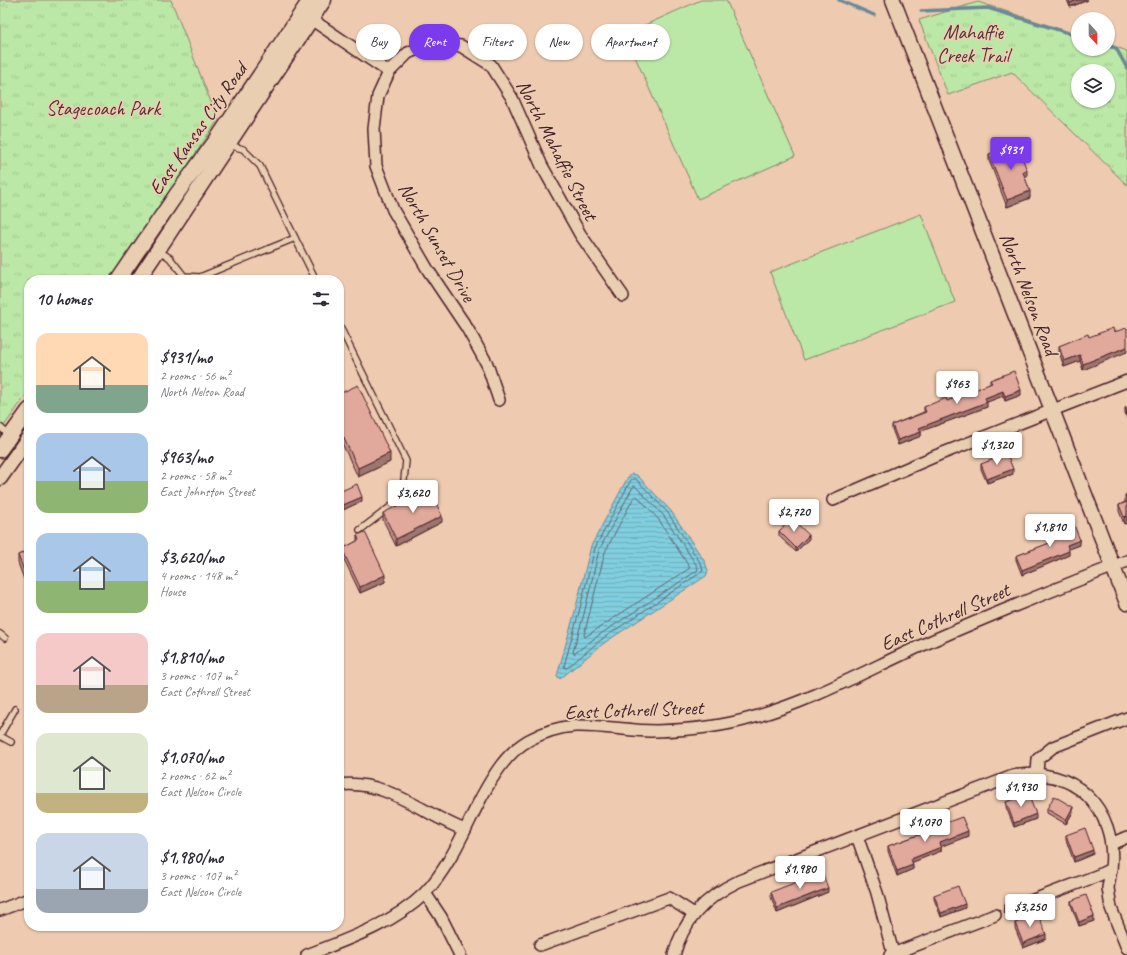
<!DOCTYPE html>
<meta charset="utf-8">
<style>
:root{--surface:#fff;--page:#f7f7f7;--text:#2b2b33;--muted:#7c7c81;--accent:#7c3aed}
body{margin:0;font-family:Caveat,sans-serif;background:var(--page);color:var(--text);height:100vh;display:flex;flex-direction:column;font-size:15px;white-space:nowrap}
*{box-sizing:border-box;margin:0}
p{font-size:13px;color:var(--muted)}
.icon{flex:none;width:22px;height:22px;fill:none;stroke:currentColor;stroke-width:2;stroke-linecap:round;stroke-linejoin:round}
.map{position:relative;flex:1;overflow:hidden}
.drawer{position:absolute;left:24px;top:275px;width:320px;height:656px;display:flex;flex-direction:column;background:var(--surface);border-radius:16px;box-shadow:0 1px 3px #0004}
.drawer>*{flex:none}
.guide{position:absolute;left:356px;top:24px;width:380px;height:36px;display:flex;gap:8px}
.needle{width:26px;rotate:159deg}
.fabs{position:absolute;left:1071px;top:12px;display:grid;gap:8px}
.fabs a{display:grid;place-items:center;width:44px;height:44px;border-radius:50%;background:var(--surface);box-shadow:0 1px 3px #0004;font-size:20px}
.price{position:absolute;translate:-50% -34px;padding:0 9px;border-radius:4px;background:#fff;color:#222;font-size:13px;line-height:26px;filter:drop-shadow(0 1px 2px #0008)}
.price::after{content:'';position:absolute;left:50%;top:24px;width:12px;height:9px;margin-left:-6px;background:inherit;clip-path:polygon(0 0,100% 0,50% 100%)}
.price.current{background:var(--accent);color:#fff}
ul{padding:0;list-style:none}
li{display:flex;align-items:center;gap:12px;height:100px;padding:0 12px}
li span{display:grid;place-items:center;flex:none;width:112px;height:80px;border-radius:12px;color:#555}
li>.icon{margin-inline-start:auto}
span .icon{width:48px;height:48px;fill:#fffc;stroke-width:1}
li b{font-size:17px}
h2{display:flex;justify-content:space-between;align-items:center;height:48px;padding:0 12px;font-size:17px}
.chip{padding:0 14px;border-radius:18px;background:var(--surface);box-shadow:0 1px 3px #0004;font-size:14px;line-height:36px}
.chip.current{background:var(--accent);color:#fff}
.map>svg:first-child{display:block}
</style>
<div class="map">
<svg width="1127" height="955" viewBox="0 0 1127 955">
<defs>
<pattern id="park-tufts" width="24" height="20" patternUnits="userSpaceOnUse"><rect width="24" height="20" fill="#bbe8a6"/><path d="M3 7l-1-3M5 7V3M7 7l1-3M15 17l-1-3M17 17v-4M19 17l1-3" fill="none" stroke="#a2c78f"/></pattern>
<pattern id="water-rules" width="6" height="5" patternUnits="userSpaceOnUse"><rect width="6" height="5" fill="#80cede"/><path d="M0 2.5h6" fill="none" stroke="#70b0bf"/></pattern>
</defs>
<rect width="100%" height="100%" fill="#eecab0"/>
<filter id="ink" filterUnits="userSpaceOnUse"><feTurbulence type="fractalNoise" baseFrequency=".025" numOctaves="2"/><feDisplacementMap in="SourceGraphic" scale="8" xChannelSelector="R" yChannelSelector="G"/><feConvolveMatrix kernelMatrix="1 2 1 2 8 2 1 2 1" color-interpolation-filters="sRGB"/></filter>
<g filter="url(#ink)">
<g fill="#bbe8a6" stroke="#828468">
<polygon points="701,0 726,0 795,156 698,199 625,34"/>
<polygon points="921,214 955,302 804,360 770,272"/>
</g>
<g fill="url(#park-tufts)" stroke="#828468" fill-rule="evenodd">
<polygon points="0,0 171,0 218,120 111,280 29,280 29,391 4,426 0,435"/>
<path d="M978 2 1078 35V49H1108V44L1127 51V185L1012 72 948 95 919 20ZM1078 71H1108V101H1078Z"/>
</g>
<polygon fill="url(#water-rules)" stroke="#6a8896" points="632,474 637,475 671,511 705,562 708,571 706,576 604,643 560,679 557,676 575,611 591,546 628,477"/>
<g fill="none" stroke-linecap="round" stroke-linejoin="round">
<g stroke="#606573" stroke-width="1">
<polygon points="633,479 636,479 668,513 701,564 703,571 602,639 567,668 565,668 564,666 579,612 595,548 631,480"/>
<polygon points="635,486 664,516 697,566 698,570 599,635 574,654 573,652 584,614 599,550 633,487"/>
<polygon points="637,496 659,520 690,568 585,637 584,635 605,552 634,497"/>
</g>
<g stroke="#6a8896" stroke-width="3.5">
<polyline points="839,0 874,15"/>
<polyline points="921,11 988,8 1078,36"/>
<polyline points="1108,46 1116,48 1127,68"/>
</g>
<g stroke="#4a1f2b" stroke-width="8">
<g id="service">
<polyline points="295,238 316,280"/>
<polyline points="158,250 170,258 184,276 200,277 295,238 260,166 243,149 229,145"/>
<polyline points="339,325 406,461 402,498 360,530"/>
<polyline points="0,427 10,436"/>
<polyline points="0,634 5,638"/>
<polyline points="0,735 15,709"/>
<polyline points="0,736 11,742"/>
</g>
</g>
<g stroke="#4a1f2b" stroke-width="14">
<g id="minor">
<polyline points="305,15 389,72"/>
<polyline points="499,400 487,364 467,328 428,270 393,210 376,166 374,129 378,96 389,72 408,53 431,43 461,46 491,65 512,98 542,166 580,234 623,296"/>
<polyline points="833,500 938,455 1127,381"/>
<polyline points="1037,774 1038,759 1053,747 1127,718"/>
<path d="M339 785C386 779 423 814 465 830"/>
<polyline points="857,836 877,893 893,953"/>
<polyline points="1111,844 1127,837"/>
<polyline points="1111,869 1108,888 1111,908 1127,948"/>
<polyline points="425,893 441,917 460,955"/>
<polyline points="0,910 29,899"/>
<polyline points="540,945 669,898 694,914"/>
<path d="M307 955C346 940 395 923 425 893 449 868 465 829 481 798 493 776 506 753 529 740 542 733 560 727 575 726 602 725 629 731 656 731 688 730 721 727 751 718 813 701 869 669 927 643 993 614 1060 587 1127 561"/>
<path d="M674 955C683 920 707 896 739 881L1013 776C1073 765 1118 808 1111 869L1099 875 1010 909"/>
<polyline points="890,955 995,915"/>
</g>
</g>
<g stroke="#4a1f2b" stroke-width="17">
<g id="tertiary">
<polyline points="893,0 1127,603"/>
<polyline points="118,280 176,195 217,139 310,0"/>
<polyline points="138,280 324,0"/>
<polyline points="0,450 29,410"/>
<polyline points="0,478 29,437"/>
</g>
</g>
<use href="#service" stroke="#eaceb1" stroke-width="5.5"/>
<use href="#minor" stroke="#eaceb1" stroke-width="11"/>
<use href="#tertiary" stroke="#eaceb1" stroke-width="14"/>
</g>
<g fill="#c19186" stroke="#4a1f2b">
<polygon points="1067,0 1088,0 1070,7"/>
<polygon points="989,154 1027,176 1025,177 1030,198 1007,207 989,160"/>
<polygon points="1089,337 1083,370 1080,361 1064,367 1059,352 1059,346"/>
<polygon points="990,380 1021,395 1005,401 1003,396 986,402 987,407 921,431 921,436 898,445 892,429 892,425 924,412 924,407 947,401 990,384"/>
<polygon points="339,394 390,462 358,477 339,437"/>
<polygon points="1127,407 1127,419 1125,413 1125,408"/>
<polygon points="981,464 1013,474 987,483 981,469"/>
<polygon points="339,492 362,501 343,510 339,501"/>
<polygon points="1127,494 1127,523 1124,524 1119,511 1119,505 1125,502 1125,495"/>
<polygon points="383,513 442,522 396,546 383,520"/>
<polygon points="779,531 809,539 796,552 779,536"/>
<polygon points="357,535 385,582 360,593 342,555 342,549 357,541"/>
<polygon points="1049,535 1080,545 1068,549 1069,555 1022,575 1016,560 1016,556 1050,543 1049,539"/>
<polygon points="29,550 29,593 18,563 18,555"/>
<polygon points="1006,802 1036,819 1014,827 1006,807"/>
<polygon points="1047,809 1073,812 1066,824 1047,813"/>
<polygon points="940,825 968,836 941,846 941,851 912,862 913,869 897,876 888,851 888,846 940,827"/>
<polygon points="1066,835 1093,854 1074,862 1066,840"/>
<polygon points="771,892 828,892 777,913 771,897"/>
<polygon points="934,895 965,908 941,917 934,899"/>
<polygon points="1071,901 1094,921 1079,926 1071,905"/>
<polygon points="1015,923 1046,939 1023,948 1015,928"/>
</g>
<g fill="#9d766d" stroke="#4a1f2b">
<polygon points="1077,0 1088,0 1070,7 1070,3"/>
<polygon points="1027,170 1027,176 1023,178 1023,172"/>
<polygon points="1030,191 1030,198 1007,207 1007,200"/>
<polygon points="1127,347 1127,352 1083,370 1083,364"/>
<polygon points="1080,355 1080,361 1064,367 1064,361"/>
<polygon points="1021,390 1021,395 1005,401 1005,396"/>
<polygon points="1003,391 1003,396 985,403 985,398"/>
<polygon points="987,402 987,407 919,432 919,428"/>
<polygon points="921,432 921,436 898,445 898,440"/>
<polygon points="390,453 390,462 358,477 358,468"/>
<polygon points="1013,469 1013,474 987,483 987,479"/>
<polygon points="362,497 362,501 343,510 343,505"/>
<polygon points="442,516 442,522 396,546 396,539"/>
<polygon points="1127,516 1127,523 1124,524 1124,517"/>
<polygon points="809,535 809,539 796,552 796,548"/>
<polygon points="1080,540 1080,545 1067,550 1067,545"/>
<polygon points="1069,551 1069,555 1022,575 1022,570"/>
<polygon points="385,575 385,582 360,593 360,587"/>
<polygon points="1073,807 1073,812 1066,824 1066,820"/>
<polygon points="1036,814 1036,819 1014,827 1014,823"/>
<polygon points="968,831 968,836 940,847 940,842"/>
<polygon points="941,847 941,851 911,863 911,859"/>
<polygon points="1093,850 1093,854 1074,862 1074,857"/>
<polygon points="913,865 913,869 897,876 897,871"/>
<polygon points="828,888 828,892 777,913 777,908"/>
<polygon points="965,904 965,908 941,917 941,913"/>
<polygon points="1094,916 1094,921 1079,926 1079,922"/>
<polygon points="1046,934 1046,939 1023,948 1023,943"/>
</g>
<g fill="#e0a99c" stroke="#4a1f2b">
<polygon points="1069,0 1077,0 1070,3"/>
<polygon points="1016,143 1027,170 1023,172 1030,191 1007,200 989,154"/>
<polygon points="1113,328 1114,332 1127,328 1127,347 1083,364 1080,355 1064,361 1059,346 1088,334 1089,337"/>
<polygon points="1014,371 1021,390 1005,396 1003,391 985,398 987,402 919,428 921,432 898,440 892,425 926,412 924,407 946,398 947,401 992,383 990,380"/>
<polygon points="358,385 390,453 358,468 339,428 339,394"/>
<polygon points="1127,407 1127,414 1125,408"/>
<polygon points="1007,454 1013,469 987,479 981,464"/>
<polygon points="357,484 362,497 343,505 339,497 339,492"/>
<polygon points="430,490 442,516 396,539 383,513"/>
<polygon points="1127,494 1127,500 1125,495"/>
<polygon points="1127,502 1127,516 1124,517 1119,505"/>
<polygon points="792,519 809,535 796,548 779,531"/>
<polygon points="1074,525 1080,540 1067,545 1069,551 1022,570 1016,556 1052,542 1049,535"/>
<polygon points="365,532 385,575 360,587 342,549 359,540 357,535"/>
<polygon points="29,550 29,584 18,555"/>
<polygon points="1028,794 1036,814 1014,823 1006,802"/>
<polygon points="1054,796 1073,807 1066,820 1047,809"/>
<polygon points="962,817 968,831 940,842 941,847 911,859 913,865 897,871 888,846 941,827 940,825"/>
<polygon points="1085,828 1093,850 1074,857 1066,835"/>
<polygon points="822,872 828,888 777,908 771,892"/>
<polygon points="958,886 965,904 941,913 934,895"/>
<polygon points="1086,895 1094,916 1079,922 1071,901"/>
<polygon points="1038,914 1046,934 1023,943 1015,923"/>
</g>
</g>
<g text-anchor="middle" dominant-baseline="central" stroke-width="3.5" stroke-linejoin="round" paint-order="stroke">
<g font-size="20" fill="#553337" stroke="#eaceb1">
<text x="973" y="32">Mahaffie<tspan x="973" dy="23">Creek Trail</tspan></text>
<text x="103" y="108">Stagecoach Park</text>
</g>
<g font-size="20" fill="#4a1f2b" stroke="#eaceb1">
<text transform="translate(198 129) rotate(-55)">East Kansas City Road</text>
<text transform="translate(557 150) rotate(63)">North Mahaffie Street</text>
<text transform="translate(437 242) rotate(60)">North Sunset Drive</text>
<text transform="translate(1029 294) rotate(69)">North Nelson Road</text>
<text transform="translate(945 617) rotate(-24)">East Cothrell Street</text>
<text transform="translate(634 710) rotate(-2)">East Cothrell Street</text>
</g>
</g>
</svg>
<div class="fabs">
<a><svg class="needle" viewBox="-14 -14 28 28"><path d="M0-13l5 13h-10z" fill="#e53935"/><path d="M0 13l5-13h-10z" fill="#7c7c81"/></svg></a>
<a><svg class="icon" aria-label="layers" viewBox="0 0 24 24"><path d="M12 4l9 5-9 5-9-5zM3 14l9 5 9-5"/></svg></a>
</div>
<b class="price current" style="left:1011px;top:171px">$931</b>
<b class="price" style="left:957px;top:405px">$963</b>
<b class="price" style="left:997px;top:466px">$1,320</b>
<b class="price" style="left:413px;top:514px">$3,620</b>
<b class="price" style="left:794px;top:533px">$2,720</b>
<b class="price" style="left:1050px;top:548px">$1,810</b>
<b class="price" style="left:1021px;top:808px">$1,930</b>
<b class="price" style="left:925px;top:843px">$1,070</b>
<b class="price" style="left:800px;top:890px">$1,980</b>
<b class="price" style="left:1030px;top:928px">$3,250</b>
<div class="guide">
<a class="chip">Buy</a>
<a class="chip current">Rent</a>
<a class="chip">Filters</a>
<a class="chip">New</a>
<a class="chip">Apartment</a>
</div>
<section class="drawer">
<h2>10 homes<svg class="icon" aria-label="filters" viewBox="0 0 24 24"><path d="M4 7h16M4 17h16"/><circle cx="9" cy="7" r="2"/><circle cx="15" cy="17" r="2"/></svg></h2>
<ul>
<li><span style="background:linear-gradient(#ffd9b3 65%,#7fa58c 0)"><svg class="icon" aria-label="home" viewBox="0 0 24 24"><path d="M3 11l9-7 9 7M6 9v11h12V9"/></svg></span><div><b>$931/mo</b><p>2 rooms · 56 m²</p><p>North Nelson Road</p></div></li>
<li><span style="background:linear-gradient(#a9c7e8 60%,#8fb573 0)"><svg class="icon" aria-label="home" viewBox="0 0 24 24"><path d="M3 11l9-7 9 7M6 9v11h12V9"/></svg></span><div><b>$963/mo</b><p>2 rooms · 58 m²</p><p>East Johnston Street</p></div></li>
<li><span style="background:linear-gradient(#a9c7e8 60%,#8fb573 0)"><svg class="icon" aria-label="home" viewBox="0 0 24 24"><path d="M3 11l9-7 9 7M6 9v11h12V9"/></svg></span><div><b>$3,620/mo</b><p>4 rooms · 148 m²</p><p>House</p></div></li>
<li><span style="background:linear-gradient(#f6c9c9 65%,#b9a48a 0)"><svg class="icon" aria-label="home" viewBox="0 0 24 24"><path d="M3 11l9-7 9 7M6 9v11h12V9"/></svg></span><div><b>$1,810/mo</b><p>3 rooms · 107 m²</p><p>East Cothrell Street</p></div></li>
<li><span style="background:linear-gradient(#dfe7d0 75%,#c2b280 0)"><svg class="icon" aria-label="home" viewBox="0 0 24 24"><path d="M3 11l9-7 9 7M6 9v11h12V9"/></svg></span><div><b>$1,070/mo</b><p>2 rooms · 62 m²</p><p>East Nelson Circle</p></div></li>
<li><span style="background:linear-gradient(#c9d6e8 70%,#9aa5b1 0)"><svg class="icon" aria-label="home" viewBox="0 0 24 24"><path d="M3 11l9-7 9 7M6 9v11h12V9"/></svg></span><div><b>$1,980/mo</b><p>3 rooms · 107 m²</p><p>East Nelson Circle</p></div></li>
</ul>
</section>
</div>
